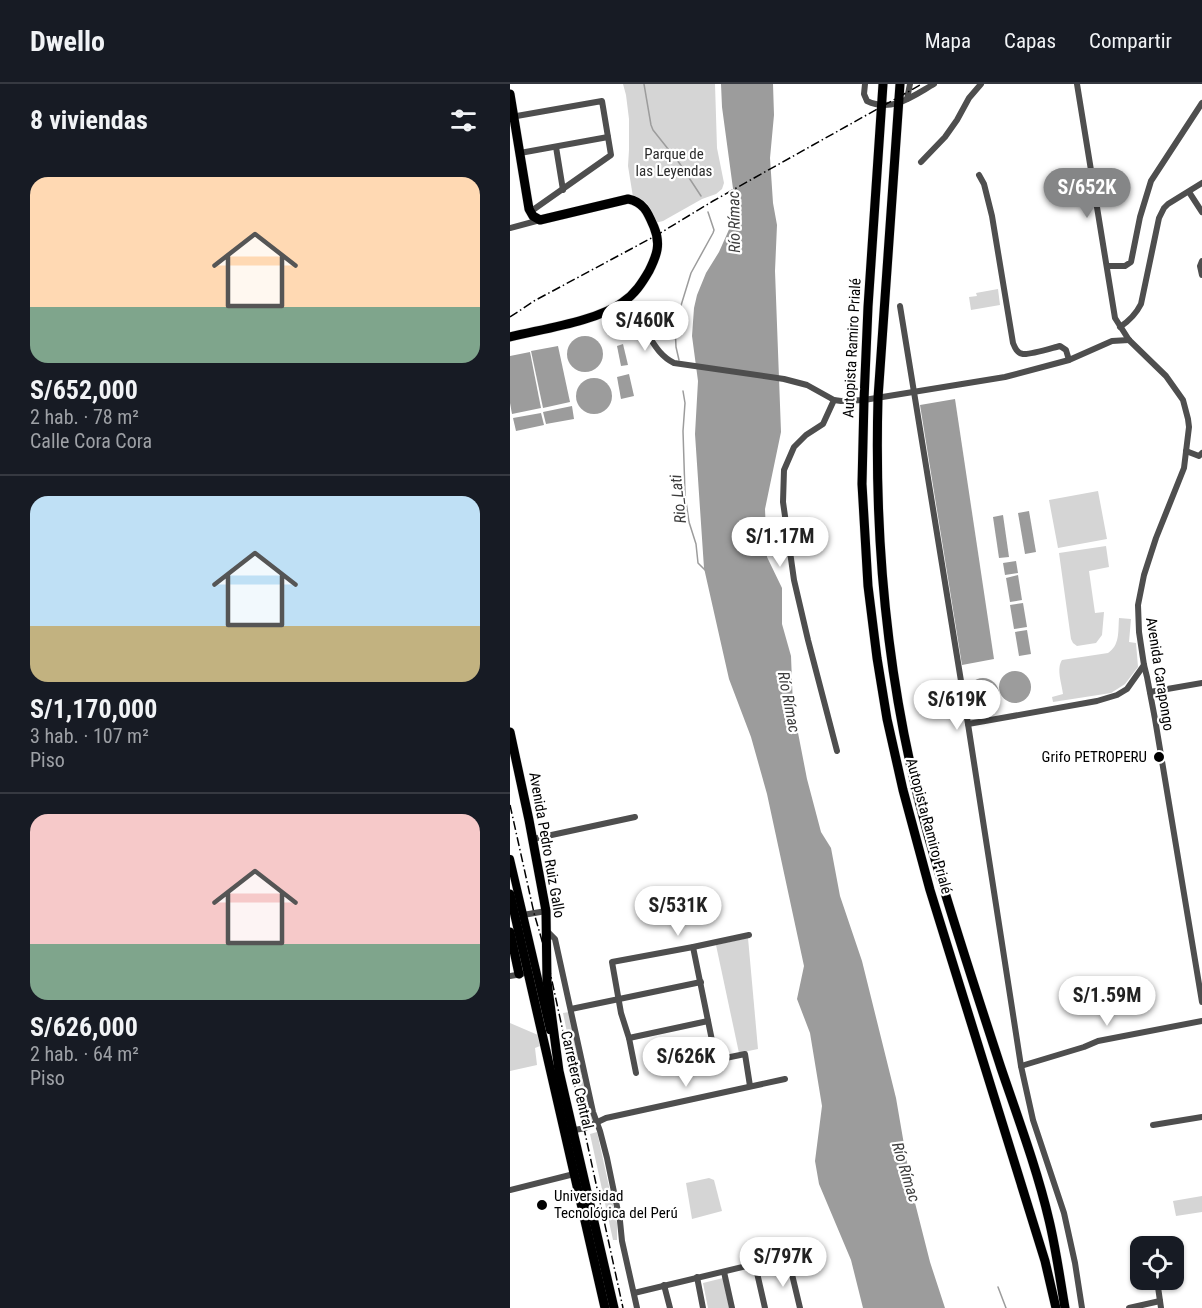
<!DOCTYPE html>
<html lang="es">
<meta charset="utf-8">
<style>
:root{--surface:#171b24;--page:#242831;--text:#f1f3f6;--muted:#9ea1a6;--line:#363941;--accent:#858687}
body{margin:0;font-family:"Roboto Condensed",sans-serif;background:var(--page);color:var(--text);height:100vh;display:flex;flex-direction:column;font-size:22px;white-space:nowrap}
*{box-sizing:border-box;margin:0}
p{font-size:20px;color:var(--muted)}
.icon{flex:none;width:33px;height:33px;fill:none;stroke:currentColor;stroke-width:2;stroke-linecap:round;stroke-linejoin:round}
.map{position:relative;flex:1;overflow:hidden}
.panel{display:flex;flex-direction:column;background:var(--surface);width:510px}
.panel>*{flex:none}
.tools{position:absolute;left:620px;top:1152px;display:grid;gap:12px}
.tools a{display:grid;place-items:center;width:54px;height:54px;border-radius:12px;background:var(--surface);box-shadow:0 2px 4px #0004;font-size:30px}
.price{position:absolute;translate:-50% -51px;padding:0 14px;border-radius:21px;background:#fff;color:#222;font-size:20px;line-height:39px;filter:drop-shadow(0 2px 3px #0008)}
.price::after{content:'';position:absolute;left:50%;top:36px;width:18px;height:14px;margin-left:-9px;background:inherit;clip-path:polygon(0 0,100% 0,50% 100%)}
.price.selected{background:var(--accent);color:#fff}
ul{padding:0;list-style:none}
li{display:grid;align-content:center;gap:12px;height:318px;padding:0 30px}
li+li{border-top:2px solid var(--line)}
li span{display:grid;place-items:center;height:186px;border-radius:18px;color:#555}
li>.icon{margin-inline-start:auto}
span .icon{width:108px;height:108px;fill:#fffc;stroke-width:1}
li b{font-size:26px}
h2{display:flex;justify-content:space-between;align-items:center;height:72px;padding:0 30px;font-size:26px}
header{display:flex;align-items:center;gap:36px;box-sizing:border-box;height:84px;padding:0 30px;background:var(--surface);border-bottom:2px solid var(--line)}
header strong{font-size:28px}
nav{display:flex;gap:33px;margin-inline-start:auto;font-size:21px}
main{display:flex;flex:1;min-height:0}
.map>svg:first-child{display:block}
</style>
<header>
<strong>Dwello</strong>
<nav><a>Mapa</a><a>Capas</a><a>Compartir</a></nav>
</header>
<main>
<section class="panel">
<h2>8 viviendas<svg class="icon" aria-label="filters" viewBox="0 0 24 24"><path d="M4 7h16M4 17h16"/><circle cx="9" cy="7" r="2"/><circle cx="15" cy="17" r="2"/></svg></h2>
<ul>
<li><span style="background:linear-gradient(#ffd9b3 70%,#7fa58c 0)"><svg class="icon" aria-label="home" viewBox="0 0 24 24"><path d="M3 11l9-7 9 7M6 9v11h12V9"/></svg></span><div><b>S/652,000</b><p>2 hab. · 78 m²</p><p>Calle Cora Cora</p></div></li>
<li><span style="background:linear-gradient(#bfe0f5 70%,#c2b280 0)"><svg class="icon" aria-label="home" viewBox="0 0 24 24"><path d="M3 11l9-7 9 7M6 9v11h12V9"/></svg></span><div><b>S/1,170,000</b><p>3 hab. · 107 m²</p><p>Piso</p></div></li>
<li><span style="background:linear-gradient(#f6c9c9 70%,#7fa58c 0)"><svg class="icon" aria-label="home" viewBox="0 0 24 24"><path d="M3 11l9-7 9 7M6 9v11h12V9"/></svg></span><div><b>S/626,000</b><p>2 hab. · 64 m²</p><p>Piso</p></div></li>
</ul>
</section>
<div class="map">
<svg width="692" height="1224" viewBox="0 0 692 1224">
<rect width="100%" height="100%" fill="#fff"/>
<g fill="#d5d5d5">
<polygon points="113,0 205,0 207,64 214,99 212,105 206,110 192,115 153,137 145,139 123,113 118,82 119,66 119,35 116,11"/>
<polygon points="488,205 490,221 461,226 459,213 467,212 466,209"/>
<polygon points="588,407 597,455 548,464 539,416"/>
<polygon points="596,462 599,483 579,487 585,529 594,528 592,551 586,559 567,562 563,559 561,555 549,469"/>
<path d="M609 534 621 535 619 558 626 559 628 583 615 600 601 609 543 618 542 613 553 610C552 600 546 585 552 576L598 569C610 561 608 548 609 534Z"/>
<polygon points="238,854 248,965 229,969 206,861"/>
<polygon points="59,928 84,1037 82,1040 75,1035 53,929"/>
<polygon points="0,939 28,951 30,962 25,964 27,981 0,987"/>
<polygon points="87,1048 107,1139 107,1156 103,1156 80,1050"/>
<polygon points="199,1094 204,1096 212,1127 182,1135 176,1099"/>
<polygon points="692,1112 692,1128 666,1132 663,1117"/>
<polygon points="213,1194 219,1224 198,1224 193,1199"/>
</g>
<g fill="#9c9c9c">
<polygon points="211,0 263,0 264,31 260,74 263,119 267,141 265,187 271,348 255,425 257,473 272,504 272,540 281,572 283,623 297,695 311,748 321,764 330,812 352,877 386,1014 402,1107 420,1178 435,1224 353,1224 341,1176 309,1100 305,1077 312,1022 300,949 287,915 294,882 257,710 241,653 219,595 194,484 185,350 188,297 182,252 184,224 187,211 196,189 209,168 221,141 224,129 224,112 212,23"/>
<circle cx="75" cy="270" r="18"/>
<polygon points="113,260 118,281 111,282 107,262"/>
<polygon points="48,262 60,318 33,324 21,267"/>
<polygon points="20,268 31,324 2,330 0,319 0,272"/>
<polygon points="119,290 124,312 111,315 107,293"/>
<circle cx="84" cy="312" r="18"/>
<polygon points="445,315 484,575 452,581 410,321"/>
<polygon points="62,322 64,335 36,340 33,328"/>
<polygon points="31,329 34,341 6,347 3,334"/>
<polygon points="519,427 526,468 515,470 508,429"/>
<polygon points="493,431 499,473 489,474 483,433"/>
<polygon points="506,477 508,489 495,491 493,479"/>
<polygon points="508,491 512,516 500,518 496,494"/>
<polygon points="513,519 517,543 504,545 500,521"/>
<polygon points="517,546 521,570 509,572 505,548"/>
<circle cx="505" cy="603" r="16"/>
<circle cx="473" cy="610" r="16"/>
</g>
<g fill="none" stroke-linecap="round" stroke-linejoin="round">
<g stroke="#9c9c9c" stroke-width="1.5">
<polyline points="134,0 141,41 143,46 170,80 191,112"/>
<polyline points="169,276 166,263 165,241 181,189 203,149 204,146 198,128"/>
<polyline points="173,307 175,319 173,347 175,410 179,438 186,460 188,479 195,486"/>
<polyline points="488,1203 496,1224"/>
</g>
<g stroke="#dbdbdb" stroke-width="9">
<polyline id="major" points="0,775 40,946"/>
</g>
<g stroke="#dbdbdb" stroke-width="10">
<g id="highway">
<polyline points="373,0 358,223 354,316 352,400 358,502 367,574 377,635 393,706 420,806 535,1177 546,1224"/>
<path d="M390 0 368 314C364 461 378 609 418 751 440 829 466 907 491 984 508 1034 527 1085 539 1136 546 1165 550 1195 555 1224"/>
<path d="M0 10 19 125 23 132 30 136 118 115C134 118 138 129 144 143 151 160 147 171 139 187 132 199 125 210 113 218 88 237 32 245 0 253"/>
<polyline points="0,648 19,736 36,827 37,897 49,987 104,1224"/>
<polyline points="0,810 95,1224"/>
<polyline points="0,848 9,890"/>
</g>
</g>
<g stroke="#4e4e4e" stroke-width="6">
<path d="M355 0 354 10 357 17C382 29 403 12 424 0"/>
<polyline points="567,0 605,234 619,256 656,292 673,316 678,335 679,343 674,384 646,454 634,491 628,521 629,548 634,581 637,593 645,635 692,918"/>
<polyline points="397,15 400,0"/>
<polyline points="1,33 92,17 101,71 20,128"/>
<polyline points="46,63 53,106"/>
<polyline points="10,69 98,53"/>
<polyline points="411,78 435,53 447,36 459,14 471,0"/>
<path d="M469 91 474 100 482 132 503 259C505 264 507 269 513 270 520 271 542 264 550 262L556 266 559 276"/>
<polyline points="679,108 692,128"/>
<polyline points="0,144 30,136"/>
<polyline points="692,177 690,182 692,191"/>
<polyline points="597,182 615,182 621,178 630,133 641,97 692,19"/>
<polyline points="390,222 458,640 511,982 523,1036 554,1129 565,1179 572,1224"/>
<path d="M98 228C140 226 134 264 164 279L274 295 297 301 324 316 331 317 354 316 495 293 559 276 602 257 619 256"/>
<path d="M610 243C619 237 626 230 631 220L649 134 654 124 658 120 692 99"/>
<polyline points="324,316 313,340 296,351 284,363 274,386 273,418 284,496 298,556 327,667"/>
<polyline points="676,367 689,372 692,369"/>
<polyline points="640,608 692,599"/>
<polyline points="458,640 587,617 607,611 617,605 634,581"/>
<polyline points="23,755 125,733"/>
<polyline points="13,831 36,827"/>
<polyline points="37,847 45,855 83,1028 90,1047 97,1074 110,1137 112,1157 127,1224"/>
<polyline points="183,863 206,976"/>
<polyline points="0,892 12,890"/>
<polyline points="61,925 191,898"/>
<polyline points="119,954 198,937"/>
<polyline points="511,982 574,963 588,957 692,937"/>
<polyline points="167,984 235,970 240,1002"/>
<polyline points="126,989 119,954 111,929 102,878 183,863 239,851"/>
<polyline points="643,1041 692,1033"/>
<polyline points="60,1047 75,1044 96,1034 275,995"/>
<polyline points="0,1106 64,1090"/>
<polyline points="245,1180 255,1224"/>
<polyline points="214,1188 222,1224"/>
<polyline points="187,1193 193,1224"/>
<polyline points="647,1196 651,1224"/>
<polyline points="154,1201 160,1224"/>
<polyline points="124,1209 270,1174 275,1175 280,1182 290,1224"/>
<polyline points="619,1224 650,1217"/>
</g>
<use href="#major" stroke="#000" stroke-width="8"/>
<use href="#highway" stroke="#000" stroke-width="9"/>
<g stroke="#000" stroke-width="1.5" stroke-dasharray="9 3 1.5 3" stroke-linecap="butt">
<polyline points="0,233 24,217 147,151 203,117 412,0"/>
<polyline points="0,721 24,829 37,874 113,1224"/>
</g>
</g>
<g fill="#000" stroke="#fff" stroke-width="2">
<circle cx="649" cy="673" r="6"/>
<circle cx="32" cy="1121" r="6"/>
</g>
<g text-anchor="middle" dominant-baseline="central" stroke-width="4.5" stroke-linejoin="round" paint-order="stroke">
<g font-size="15" fill="#2c2c2c" stroke="#fff">
<text x="164" y="70">Parque de<tspan x="164" dy="17">las Leyendas</tspan></text>
</g>
<g font-size="15" fill="#000" stroke="#fff">
<text transform="translate(342 264) rotate(-87)">Autopista Ramiro Prialé</text>
<text transform="translate(650 590) rotate(81)">Avenida Carapongo</text>
<text transform="translate(419 742) rotate(75)">Autopista Ramiro Prialé</text>
<text transform="translate(37 761) rotate(80)">Avenida Pedro Ruiz Gallo</text>
<text transform="translate(67 996) rotate(77)">Carretera Central</text>
</g>
<g font-size="15" fill="#000" stroke="#fff" text-anchor="end">
<text x="637" y="673">Grifo PETROPERU</text>
<text x="44" y="1112" text-anchor="start">Universidad<tspan x="44" dy="17">Tecnológica del Perú</tspan></text>
</g>
<g font-size="16" font-style="italic" fill="#3d3d3d" stroke="#fff">
<text transform="translate(224 138) rotate(-91)">Río Rímac</text>
<text transform="translate(168 415) rotate(-96)">Rio_Lati</text>
<text transform="translate(279 618) rotate(79)">Río Rímac</text>
<text transform="translate(396 1088) rotate(73)">Río Rímac</text>
</g>
</g>
</svg>
<div class="tools">
<a><svg class="icon" aria-label="locate" viewBox="0 0 24 24"><circle cx="12" cy="12" r="6"/><path d="M12 2v4M12 18v4M2 12h4M18 12h4"/></svg></a>
</div>
<b class="price selected" style="left:577px;top:135px">S/652K</b>
<b class="price" style="left:135px;top:268px">S/460K</b>
<b class="price" style="left:270px;top:484px">S/1.17M</b>
<b class="price" style="left:447px;top:647px">S/619K</b>
<b class="price" style="left:168px;top:853px">S/531K</b>
<b class="price" style="left:597px;top:943px">S/1.59M</b>
<b class="price" style="left:176px;top:1004px">S/626K</b>
<b class="price" style="left:273px;top:1204px">S/797K</b>
</div>
</main>
